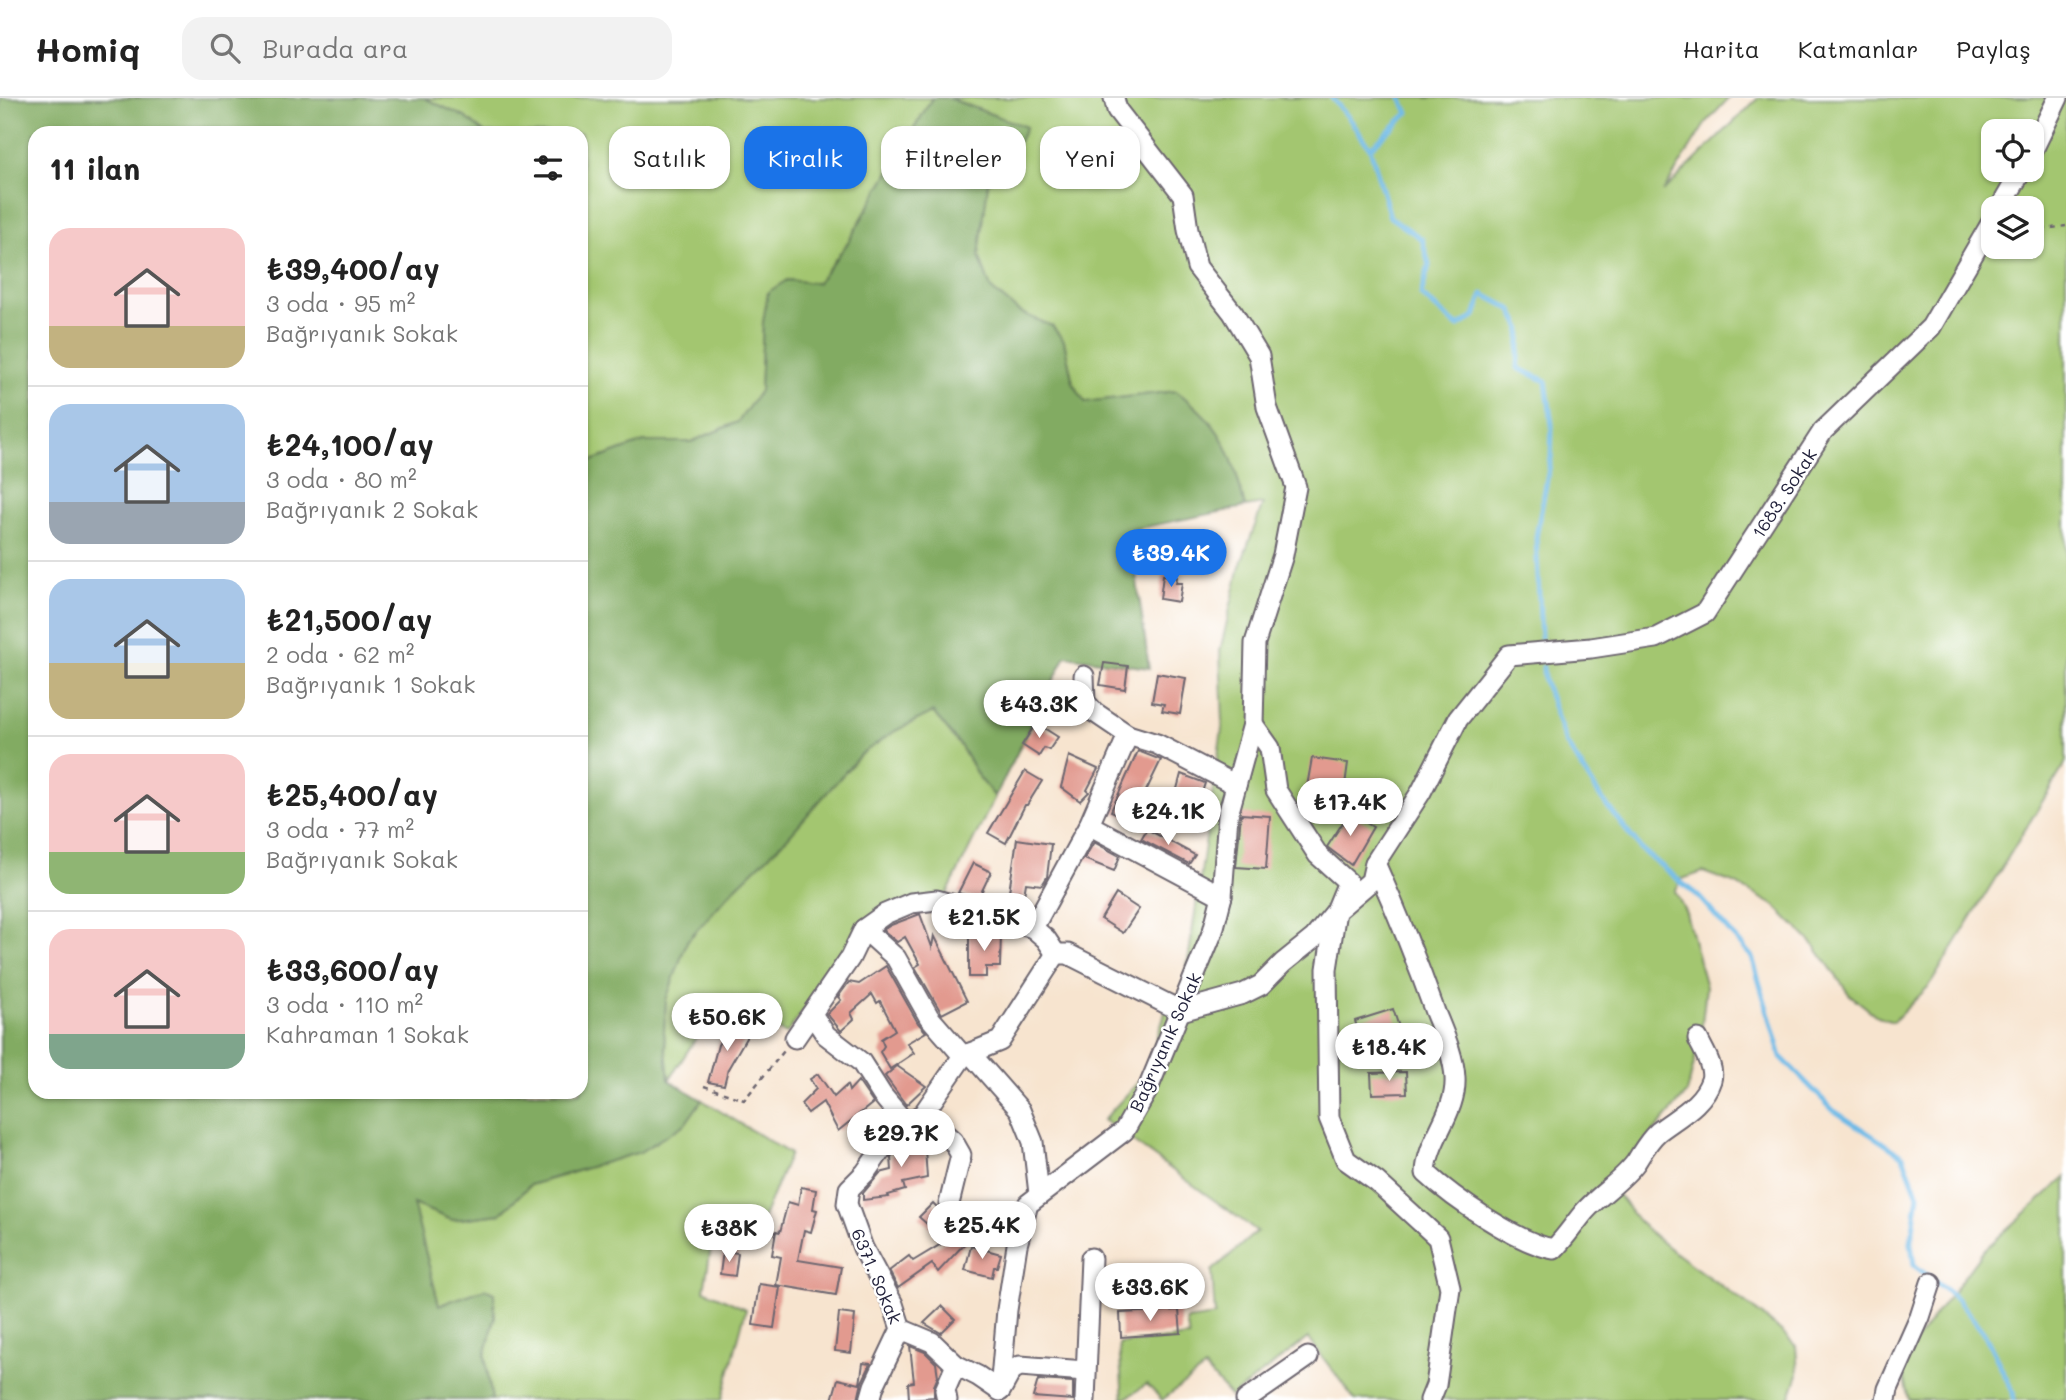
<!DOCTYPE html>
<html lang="tr">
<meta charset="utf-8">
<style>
:root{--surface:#fff;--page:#f2f2f2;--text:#222;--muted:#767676;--line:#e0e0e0;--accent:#1a73e8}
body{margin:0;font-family:Mali,sans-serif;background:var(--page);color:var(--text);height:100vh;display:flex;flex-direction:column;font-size:26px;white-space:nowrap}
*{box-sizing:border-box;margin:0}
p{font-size:23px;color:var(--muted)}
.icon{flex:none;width:38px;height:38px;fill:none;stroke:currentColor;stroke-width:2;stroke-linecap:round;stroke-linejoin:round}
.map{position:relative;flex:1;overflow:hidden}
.details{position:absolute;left:28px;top:28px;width:560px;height:973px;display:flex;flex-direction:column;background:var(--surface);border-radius:21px;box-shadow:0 2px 5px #0004}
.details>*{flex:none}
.top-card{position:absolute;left:609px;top:28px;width:665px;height:63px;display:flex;gap:14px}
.controls{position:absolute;left:1981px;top:21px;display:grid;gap:14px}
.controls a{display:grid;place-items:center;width:63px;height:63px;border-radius:14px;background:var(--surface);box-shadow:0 2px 5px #0004;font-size:35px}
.price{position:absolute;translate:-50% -60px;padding:0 16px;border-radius:24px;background:#fff;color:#222;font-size:23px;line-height:46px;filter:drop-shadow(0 2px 4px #0008)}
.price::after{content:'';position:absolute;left:50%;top:42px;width:21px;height:16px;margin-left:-10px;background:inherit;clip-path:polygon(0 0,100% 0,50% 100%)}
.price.current{background:var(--accent);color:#fff}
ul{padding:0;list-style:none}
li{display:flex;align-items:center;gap:21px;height:175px;padding:0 21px}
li+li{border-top:2px solid var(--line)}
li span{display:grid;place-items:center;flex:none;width:196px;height:140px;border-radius:21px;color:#555}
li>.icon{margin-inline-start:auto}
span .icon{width:84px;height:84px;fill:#fffc;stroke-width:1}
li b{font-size:30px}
h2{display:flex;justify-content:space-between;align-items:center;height:84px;padding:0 21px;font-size:30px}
.chip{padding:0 24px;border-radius:21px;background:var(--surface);box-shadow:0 2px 5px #0004;font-size:24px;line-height:63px}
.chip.current{background:var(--accent);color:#fff}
header{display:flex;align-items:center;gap:42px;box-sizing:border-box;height:98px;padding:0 35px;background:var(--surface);border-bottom:2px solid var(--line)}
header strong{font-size:33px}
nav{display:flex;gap:38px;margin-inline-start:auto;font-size:24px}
.search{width:490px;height:63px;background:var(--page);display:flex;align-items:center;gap:18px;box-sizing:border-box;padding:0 24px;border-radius:21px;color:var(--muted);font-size:26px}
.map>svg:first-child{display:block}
</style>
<header>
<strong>Homiq</strong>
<div class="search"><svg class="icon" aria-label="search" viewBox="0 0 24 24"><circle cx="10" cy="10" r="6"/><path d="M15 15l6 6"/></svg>Burada ara</div>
<nav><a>Harita</a><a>Katmanlar</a><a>Paylaş</a></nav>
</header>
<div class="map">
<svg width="2066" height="1302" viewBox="0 0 2066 1302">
<rect width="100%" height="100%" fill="#fff"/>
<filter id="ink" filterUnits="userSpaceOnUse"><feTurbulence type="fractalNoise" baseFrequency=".0143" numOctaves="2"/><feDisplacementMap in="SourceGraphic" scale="14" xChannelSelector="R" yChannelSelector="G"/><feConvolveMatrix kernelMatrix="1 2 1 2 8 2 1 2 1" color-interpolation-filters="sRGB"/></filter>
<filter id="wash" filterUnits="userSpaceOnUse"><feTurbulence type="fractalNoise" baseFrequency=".00686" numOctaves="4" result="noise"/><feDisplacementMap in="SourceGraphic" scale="28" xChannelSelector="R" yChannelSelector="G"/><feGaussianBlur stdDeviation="1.57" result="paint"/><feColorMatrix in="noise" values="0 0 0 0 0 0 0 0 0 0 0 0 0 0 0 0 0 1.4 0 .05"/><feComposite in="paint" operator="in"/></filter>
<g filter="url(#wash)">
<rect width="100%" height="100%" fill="#f7e4cf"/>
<g fill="#a3c670" stroke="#627456" stroke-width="2" fill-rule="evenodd">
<polygon points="424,0 932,0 847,146 817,185 787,182 763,224 760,293 738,324 691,344 644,344 581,367 581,35 485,35 465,19"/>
<path d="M948 0H1729L1705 26 1663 94 1758 0H2066V663L2064 668 1930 887 1893 924 1878 919 1849 896 1815 848 1775 808 1736 786 1703 774 1682 781 1675 793 1686 815 1706 889 1701 935 1687 995 1620 1073 1618 1097C1625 1105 1631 1115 1638 1123 1686 1170 1749 1200 1796 1248L1798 1276 1790 1299 1785 1302H1355L1308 1240 1231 1299 1205 1270 1162 1302 1147 1286 1123 1302 1119 1246 1189 1239 1186 1222 1215 1218 1212 1173 1257 1133 1103 1022 1145 977 1171 896 1183 897 1223 624 1220 553 1240 468 1263 406 1245 409C1231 353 1224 328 1176 293L1085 304 1073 285 1064 243 1052 228 1019 214 991 191 979 158 988 85 1011 59 1026 29ZM1993 33H2032V72H1993ZM1993 110H2032V149H1993Z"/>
<polygon points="933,614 960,647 978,678 995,699 946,798 860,838 786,936 719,904 669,982 664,933 666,902 687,843 730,795 787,739 860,657 895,633"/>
<polygon points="702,1002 790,1056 757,1133 715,1126 704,1192 746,1211 722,1302 492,1302 485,1258 495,1220 485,1191 439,1207 413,1106 452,1122 500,1116 530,1087 572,1075 685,1026"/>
<polygon points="2066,1079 2066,1302 1909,1302 1902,1274 1914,1245 1984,1152"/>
</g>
<path fill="#82ab62" stroke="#52664e" stroke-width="2" d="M0 0H424L465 19 485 35H35V994H581V367L644 344H691L738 324 760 293 763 224 768 194 787 182 817 185 847 146 932 0H948L1026 29 1011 59 988 85 979 158 991 191 1019 214 1052 228 1064 243 1073 285 1085 304 1176 293C1224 328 1231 353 1245 409L1130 432 1149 570 1066 558 995 699 978 678 960 647 933 614 895 633 860 657 788 739 730 795 687 843 666 902 664 933 669 982 702 1002 685 1026 640 1054 530 1087 500 1116 452 1122 413 1106 439 1207 485 1191 494 1195 495 1220 485 1258 492 1302H0Z"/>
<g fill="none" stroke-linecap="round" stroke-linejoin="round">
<g stroke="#6db9e6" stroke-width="5">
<polyline points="1332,0 1349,20 1370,50"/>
<polyline points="1401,0 1408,15 1370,50 1390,119 1422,141 1429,167 1421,197 1458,229 1475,218 1483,196 1511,211 1521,230 1518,270 1546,283 1552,327 1551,360 1536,439 1541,539"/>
<polyline points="1543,569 1544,582 1566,645 1601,700 1641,751 1699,799 1752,859 1781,959 1833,1012 1903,1058 1918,1097 1911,1145 1914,1167 1957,1201 1984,1235 2013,1294 2014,1302"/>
</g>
</g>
<g id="blocks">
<g fill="#e29a8f">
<polygon points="1163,477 1177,479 1176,485 1182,485 1179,504 1160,501"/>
<polygon points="1104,565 1128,568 1125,591 1100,587"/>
<polygon points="1157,575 1186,580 1180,616 1162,613 1164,606 1152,604"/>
<polygon points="1036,625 1058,639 1049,652 1044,650 1039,658 1022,647"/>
<polygon points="1138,653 1161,662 1132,722 1111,713"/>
<polygon points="1069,658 1098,671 1087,692 1089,694 1080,703 1061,689"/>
<polygon points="1312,660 1348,665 1343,702 1306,694"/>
<polygon points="1025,673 1042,683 1027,707 1025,707 1006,745 988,735"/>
<polygon points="1181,676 1205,685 1196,713 1173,706"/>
<polygon points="1349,715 1373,729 1351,767 1327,749"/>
<polygon points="1241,716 1270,718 1266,771 1236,769"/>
<polygon points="1147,731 1195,757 1189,766 1141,741"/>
<polygon points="1017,741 1051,746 1047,779 1042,787 1026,785 1022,810 1007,807"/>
<polygon points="1094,744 1120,758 1114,773 1084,761"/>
<polygon points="973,765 991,774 978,801 958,795"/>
<polygon points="1116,796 1139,811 1123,835 1101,821"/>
<polygon points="920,816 932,849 934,837 967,903 942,916 915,869 920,866 905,839 897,844 883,832 891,827"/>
<polygon points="969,834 1001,835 1000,869 986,869 986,879 969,879"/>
<polygon points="886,868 918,925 926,934 907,945 914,955 890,971 880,954 884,948 881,941 895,932 880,903 877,905 872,896 851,915 854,921 841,933 827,916 841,902 838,899 849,884 859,886"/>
<polygon points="1393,911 1401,935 1363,948 1355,923"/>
<polygon points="731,925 750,933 728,971 724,987 708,984 718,947"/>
<polygon points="897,968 926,988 906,1007 885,978"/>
<polygon points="1406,974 1407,995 1372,996 1371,975"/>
<polygon points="818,976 834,999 847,987 849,993 858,983 873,1005 838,1033 823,1004 808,1015 801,1006 816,991 810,981"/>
<polygon points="924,1036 927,1080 903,1085 905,1092 888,1097 889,1099 863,1102 863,1095 880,1075 892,1072 891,1059 903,1041"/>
<polygon points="801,1089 816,1092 813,1111 817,1112 811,1134 804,1132 798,1162 841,1169 836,1197 776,1187 781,1159 772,1157 776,1133 780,1134 788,1104 798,1107"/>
<polygon points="933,1105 969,1141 938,1174 932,1166 898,1190 889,1173 909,1158 913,1163 946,1143 919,1119"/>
<polygon points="971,1148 1001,1156 997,1169 994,1169 992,1179 965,1172"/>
<polygon points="723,1153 738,1155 735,1178 720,1176"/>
<polygon points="759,1186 780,1189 774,1230 753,1227"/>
<polygon points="942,1208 955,1221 941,1235 924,1225"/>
<polygon points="1179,1212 1181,1235 1121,1239 1120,1215"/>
<polygon points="839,1215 855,1217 851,1255 835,1253"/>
<polygon points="910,1248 925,1254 936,1265 938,1278 934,1288 934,1299 909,1301 908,1285 914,1284"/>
<polygon points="863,1265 871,1266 862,1284 858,1302 832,1302 838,1281 860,1286"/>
<polygon points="1038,1282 1073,1284 1073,1302 1033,1299"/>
</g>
</g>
</g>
<g filter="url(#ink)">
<use href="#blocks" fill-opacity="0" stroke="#6d666f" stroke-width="2"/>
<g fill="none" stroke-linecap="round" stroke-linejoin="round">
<g stroke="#6d666f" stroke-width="23">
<g id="minor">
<polyline points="2032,54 2058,0"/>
<polyline points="2000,110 2022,72"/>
<polyline points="1084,578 1085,604 1094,614 1128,637"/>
<polyline points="1253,626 1270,650 1276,692 1318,757 1348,784 1336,813 1327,871 1329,1020 1346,1062 1377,1084 1438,1140 1450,1190 1436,1287 1430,1302"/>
<polyline points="1089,727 1222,798"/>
<path d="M1375 765C1397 814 1417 863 1435 914 1443 934 1454 958 1455 980 1457 1015 1427 1041 1426 1075 1453 1100 1519 1146 1554 1151 1566 1139 1574 1126 1585 1113 1600 1096 1622 1083 1636 1064 1643 1053 1648 1043 1658 1034 1677 1019 1703 1007 1711 982 1715 969 1703 952 1698 941"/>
<polyline points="1033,830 1089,727 1128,637 1157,646 1236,687"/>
<polyline points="864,831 896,860 929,919 963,958"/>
<polyline points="1056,856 1068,856 1181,913 1243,896 1261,887 1283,865 1314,840 1336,813 1371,783 1375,765 1421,694 1458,621 1509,557 1591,550 1656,540 1705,515 1823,333 1931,229 1993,122"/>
<polyline points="812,916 826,937 861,964 882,997 906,1026"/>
<polyline points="795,940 850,860 864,831 885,816 911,805 937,802 1033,830 1046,841 1056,856"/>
<polyline points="970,955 1020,1012 1033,1044 1039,1096"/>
<polyline points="923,1016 953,1043 961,1057 949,1106"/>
<polyline points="901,1231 932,1244 956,1267 978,1278 1000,1293 1007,1212 1017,1147 1028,1106 1124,1033 1147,993 1213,833 1222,798 1228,717 1253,626 1255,545 1283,457 1296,389 1267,309 1259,258 1233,215 1197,169 1188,132 1183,97 1117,12 1114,0"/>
<polyline points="1001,1292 1012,1272 1020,1268 1085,1273"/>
<polyline points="870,1302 874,1288 901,1231 893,1206 863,1150 847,1106 849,1091 865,1075 895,1032 923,1016 963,958 1000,943 1056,856"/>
<polyline points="947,1302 945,1292 956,1267"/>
<polyline points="1085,1302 1091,1160"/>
<polyline points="1246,1302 1308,1259"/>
<polyline points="1886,1302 1888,1291 1920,1219 1931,1185"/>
</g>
</g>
<g stroke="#6d666f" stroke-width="2.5" stroke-dasharray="5 5" stroke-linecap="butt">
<polyline points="2032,133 2066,128"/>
<polyline points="704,988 744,1002 784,953"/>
</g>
<use href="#minor" stroke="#fff" stroke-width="19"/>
</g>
</g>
<g text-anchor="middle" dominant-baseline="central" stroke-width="5" stroke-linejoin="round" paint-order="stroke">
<g font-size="18" fill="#22223b" stroke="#fff">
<text transform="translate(1784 395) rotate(-57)">1683. Sokak</text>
<text transform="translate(1165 944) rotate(-66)">Bağrıyanık Sokak</text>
<text transform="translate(877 1178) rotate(67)">6371. Sokak</text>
</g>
</g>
</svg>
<div class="controls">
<a><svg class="icon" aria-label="locate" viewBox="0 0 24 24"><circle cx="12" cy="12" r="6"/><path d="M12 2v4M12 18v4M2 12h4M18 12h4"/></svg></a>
<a><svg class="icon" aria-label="layers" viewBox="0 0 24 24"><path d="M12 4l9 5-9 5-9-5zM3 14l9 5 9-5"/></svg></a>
</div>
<b class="price current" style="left:1171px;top:491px">₺39.4K</b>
<b class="price" style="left:1039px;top:642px">₺43.3K</b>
<b class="price" style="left:1350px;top:740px">₺17.4K</b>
<b class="price" style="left:1168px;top:749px">₺24.1K</b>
<b class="price" style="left:984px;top:855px">₺21.5K</b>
<b class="price" style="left:727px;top:955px">₺50.6K</b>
<b class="price" style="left:1389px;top:985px">₺18.4K</b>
<b class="price" style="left:901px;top:1071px">₺29.7K</b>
<b class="price" style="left:982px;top:1163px">₺25.4K</b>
<b class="price" style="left:729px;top:1166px">₺38K</b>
<b class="price" style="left:1150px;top:1225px">₺33.6K</b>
<div class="top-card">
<a class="chip">Satılık</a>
<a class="chip current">Kiralık</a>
<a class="chip">Filtreler</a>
<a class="chip">Yeni</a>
</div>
<section class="details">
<h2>11 ilan<svg class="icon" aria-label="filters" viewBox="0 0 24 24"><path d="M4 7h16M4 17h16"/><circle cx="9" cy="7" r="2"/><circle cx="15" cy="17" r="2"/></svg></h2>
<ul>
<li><span style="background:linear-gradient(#f6c9c9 70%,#c2b280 0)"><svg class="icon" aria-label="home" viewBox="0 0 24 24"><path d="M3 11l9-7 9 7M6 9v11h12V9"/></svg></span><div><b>₺39,400/ay</b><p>3 oda · 95 m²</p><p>Bağrıyanık Sokak</p></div></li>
<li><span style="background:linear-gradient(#a9c7e8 70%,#9aa5b1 0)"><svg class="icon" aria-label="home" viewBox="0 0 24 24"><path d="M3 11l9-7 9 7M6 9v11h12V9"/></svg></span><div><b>₺24,100/ay</b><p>3 oda · 80 m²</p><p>Bağrıyanık 2 Sokak</p></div></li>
<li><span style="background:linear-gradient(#a9c7e8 60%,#c2b280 0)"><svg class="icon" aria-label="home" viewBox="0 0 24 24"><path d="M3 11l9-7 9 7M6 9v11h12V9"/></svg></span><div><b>₺21,500/ay</b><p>2 oda · 62 m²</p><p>Bağrıyanık 1 Sokak</p></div></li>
<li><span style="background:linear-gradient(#f6c9c9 70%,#8fb573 0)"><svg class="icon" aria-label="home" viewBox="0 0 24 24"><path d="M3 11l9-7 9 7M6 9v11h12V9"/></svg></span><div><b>₺25,400/ay</b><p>3 oda · 77 m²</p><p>Bağrıyanık Sokak</p></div></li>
<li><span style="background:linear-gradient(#f6c9c9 75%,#7fa58c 0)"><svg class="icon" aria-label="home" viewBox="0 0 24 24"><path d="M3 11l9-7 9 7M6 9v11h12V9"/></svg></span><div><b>₺33,600/ay</b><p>3 oda · 110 m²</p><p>Kahraman 1 Sokak</p></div></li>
</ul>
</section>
</div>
